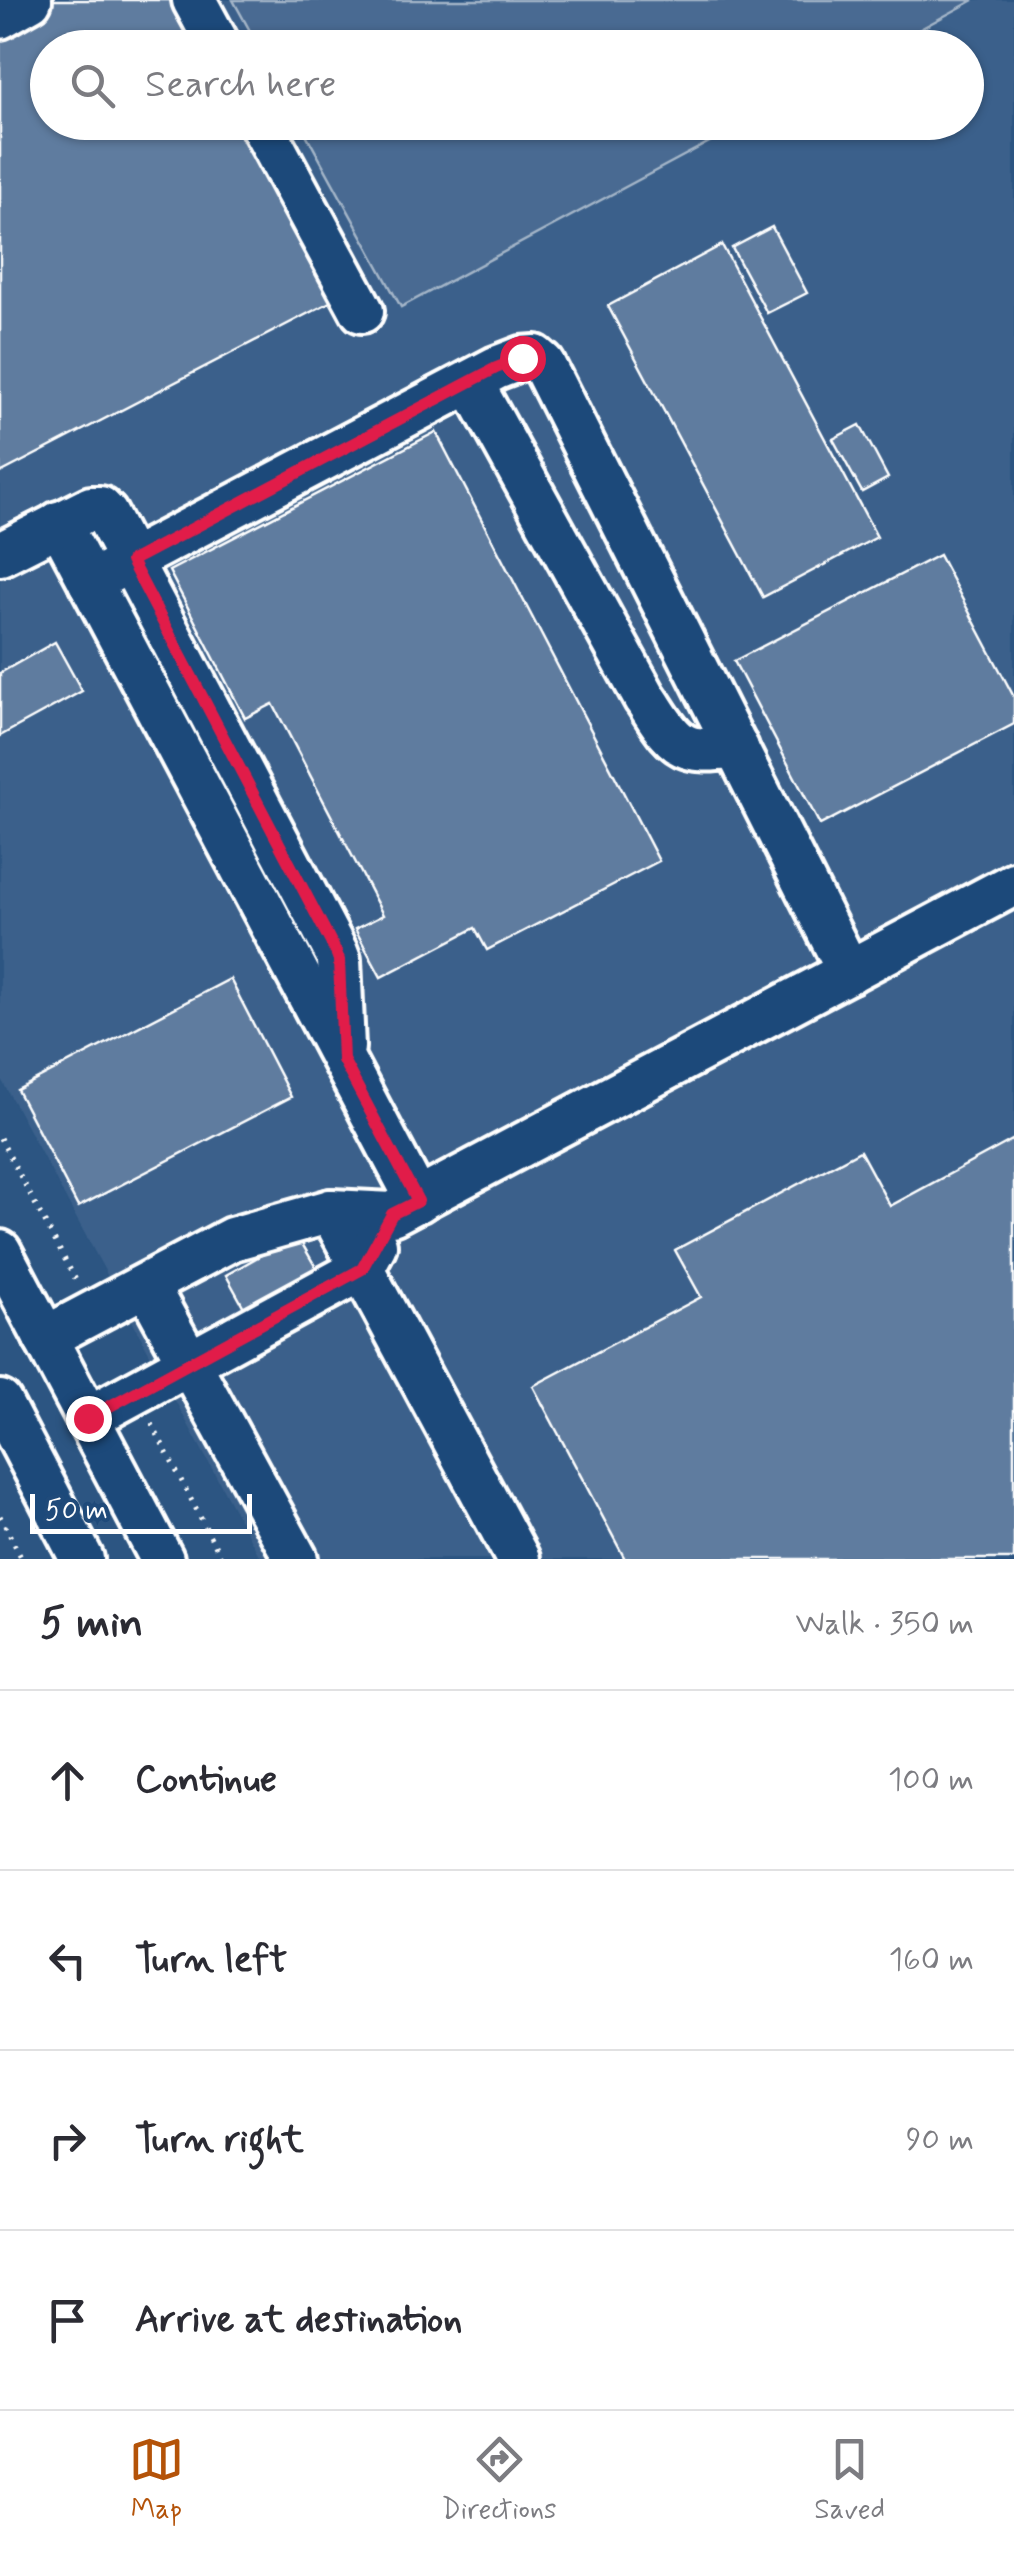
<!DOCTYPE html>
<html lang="en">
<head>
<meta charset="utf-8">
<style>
	body { margin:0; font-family:Mynerve,sans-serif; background:#f2f2f3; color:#2b2b33 }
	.scale { position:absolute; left:30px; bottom:25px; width:222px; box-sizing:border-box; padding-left:10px; border:5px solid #fff; border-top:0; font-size:28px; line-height:35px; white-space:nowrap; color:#fff; -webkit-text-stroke:8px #1f4a7a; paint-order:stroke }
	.stop { position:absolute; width:30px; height:30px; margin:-22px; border:8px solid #e11d48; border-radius:50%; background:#fff }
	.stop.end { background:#e11d48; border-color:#fff; box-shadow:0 2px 10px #0008 }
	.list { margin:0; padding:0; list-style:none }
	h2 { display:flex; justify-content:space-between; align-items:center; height:130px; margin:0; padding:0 40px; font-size:42px }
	h2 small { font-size:32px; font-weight:400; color:#7c7c81 }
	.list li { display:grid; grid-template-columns:65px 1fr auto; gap:30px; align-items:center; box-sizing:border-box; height:180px; padding:0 40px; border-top:2px solid #e1e1e2 }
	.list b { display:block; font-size:38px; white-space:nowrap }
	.list em { font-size:32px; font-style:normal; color:#7c7c81 }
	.icon { flex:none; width:55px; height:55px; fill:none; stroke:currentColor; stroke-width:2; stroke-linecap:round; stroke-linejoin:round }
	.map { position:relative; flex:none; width:1014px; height:1559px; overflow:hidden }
	.search { position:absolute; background:#fff; box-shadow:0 2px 8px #0004; left:30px; right:30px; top:30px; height:110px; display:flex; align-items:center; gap:25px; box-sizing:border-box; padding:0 35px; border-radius:55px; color:#7c7c81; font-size:38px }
	.sheet { height:850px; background:#fff }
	nav { display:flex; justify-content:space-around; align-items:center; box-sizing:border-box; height:140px; border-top:2px solid #e1e1e2; background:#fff; font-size:28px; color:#7c7c81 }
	nav a { display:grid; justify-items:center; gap:5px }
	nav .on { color:#b45309 }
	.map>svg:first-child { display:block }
</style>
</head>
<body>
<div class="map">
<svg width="1014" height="1559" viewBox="0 0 1014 1559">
	<rect width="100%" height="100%" fill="#2c5582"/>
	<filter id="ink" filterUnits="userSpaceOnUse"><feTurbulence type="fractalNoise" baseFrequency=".01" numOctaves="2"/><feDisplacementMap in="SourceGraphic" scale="20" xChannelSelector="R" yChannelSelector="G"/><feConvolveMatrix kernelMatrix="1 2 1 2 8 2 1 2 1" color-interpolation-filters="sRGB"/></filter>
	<g filter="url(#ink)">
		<polygon fill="#3b618b" points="0,0 233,0 259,47 48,48 48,122 300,123 401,306 745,123 966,122 966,48 885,47 974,0 1014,0 1014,1559 261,1559 0,1077"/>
		<g fill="#486b92" stroke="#a4b5c8" stroke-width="2.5">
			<polygon points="233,0 974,0 885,48 259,47"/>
			<polygon points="300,123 745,123 401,307"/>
		</g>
		<g fill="#5e7c9f" stroke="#fff" stroke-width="2.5">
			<polygon points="44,0 174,0 199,48 48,48 48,122 238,122 332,301 0,473 0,23"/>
			<polygon points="772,227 807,293 767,313 732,248"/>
			<polygon points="722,245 877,537 763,597 608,306"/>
			<polygon points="860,425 888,478 862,492 833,439"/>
			<polygon points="436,432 659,861 487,950 475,928 381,977 355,929 383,915 273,704 245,718 169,571"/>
			<polygon points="939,555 1014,697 1014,724 820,825 734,661"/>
			<polygon points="55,642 82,691 0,736 0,673"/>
			<polygon points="230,979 291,1097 78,1207 17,1090"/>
			<polygon points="1014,1139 1014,1559 625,1559 533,1386 701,1297 675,1250 860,1151 890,1206"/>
			<polygon points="297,1235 318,1271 246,1311 226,1275"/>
		</g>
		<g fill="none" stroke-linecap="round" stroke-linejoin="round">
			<g stroke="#fff" stroke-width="50">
				<g id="minor">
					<polyline points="194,0 220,48"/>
					<polyline points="0,17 30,0"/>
					<polyline points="260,122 362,311"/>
					<path d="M471 382 645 698C656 713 669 741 688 747 701 752 722 748 737 748"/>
					<polyline points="59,523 418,1201"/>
					<polyline points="0,554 91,508 100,508 106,514 336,952 339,960 343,1047"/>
					<polyline points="90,582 496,368 522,358 535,357 543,364 849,972"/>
					<polyline points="331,1211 518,1559"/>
					<polyline points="0,1252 162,1559"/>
					<polyline points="147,1286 296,1559"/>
					<polyline points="45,1338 232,1239 331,1211 392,1214 1014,884"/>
					<polyline points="0,1402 82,1559"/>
					<polyline points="88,1418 362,1269 375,1245"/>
				</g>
			</g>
			<g stroke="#fff" stroke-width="5" stroke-dasharray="2.5 8" stroke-linecap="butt">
				<polyline points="0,1138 77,1282"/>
				<polyline points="152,1424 222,1559"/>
				<polyline points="0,1516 22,1559"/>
			</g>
			<use href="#minor" stroke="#1f4a7a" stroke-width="42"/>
		</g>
	</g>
	<g fill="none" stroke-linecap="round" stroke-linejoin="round" filter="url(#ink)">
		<polyline stroke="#e11d48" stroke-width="12" points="88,1418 362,1269 392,1214 418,1201 343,1060 339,960 336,952 131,561 496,368 522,358"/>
	</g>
</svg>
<div class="scale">50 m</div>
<div class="stop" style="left:522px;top:358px"></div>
<div class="stop end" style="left:88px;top:1418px"></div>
<div class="search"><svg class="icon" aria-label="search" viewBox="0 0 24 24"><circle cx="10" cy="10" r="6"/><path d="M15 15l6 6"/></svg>Search here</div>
</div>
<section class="sheet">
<h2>5 min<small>Walk · 350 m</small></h2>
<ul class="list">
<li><svg class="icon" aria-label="ahead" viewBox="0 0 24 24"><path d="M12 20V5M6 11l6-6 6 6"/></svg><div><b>Continue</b></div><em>100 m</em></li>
<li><svg class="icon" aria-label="left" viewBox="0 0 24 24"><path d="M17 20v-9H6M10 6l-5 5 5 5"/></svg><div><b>Turn left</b></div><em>160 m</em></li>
<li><svg class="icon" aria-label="right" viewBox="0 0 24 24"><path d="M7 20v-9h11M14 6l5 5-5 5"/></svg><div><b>Turn right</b></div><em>90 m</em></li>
<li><svg class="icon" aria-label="arrive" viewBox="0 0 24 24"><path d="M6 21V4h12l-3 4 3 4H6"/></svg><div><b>Arrive at destination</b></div></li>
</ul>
</section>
<nav>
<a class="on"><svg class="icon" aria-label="map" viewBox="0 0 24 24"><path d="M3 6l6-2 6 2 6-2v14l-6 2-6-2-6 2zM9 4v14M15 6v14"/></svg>Map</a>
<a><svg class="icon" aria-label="directions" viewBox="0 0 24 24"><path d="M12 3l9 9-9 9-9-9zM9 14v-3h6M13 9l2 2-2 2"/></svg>Directions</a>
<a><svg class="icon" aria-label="saved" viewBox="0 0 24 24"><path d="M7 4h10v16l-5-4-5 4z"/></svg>Saved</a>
</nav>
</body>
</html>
